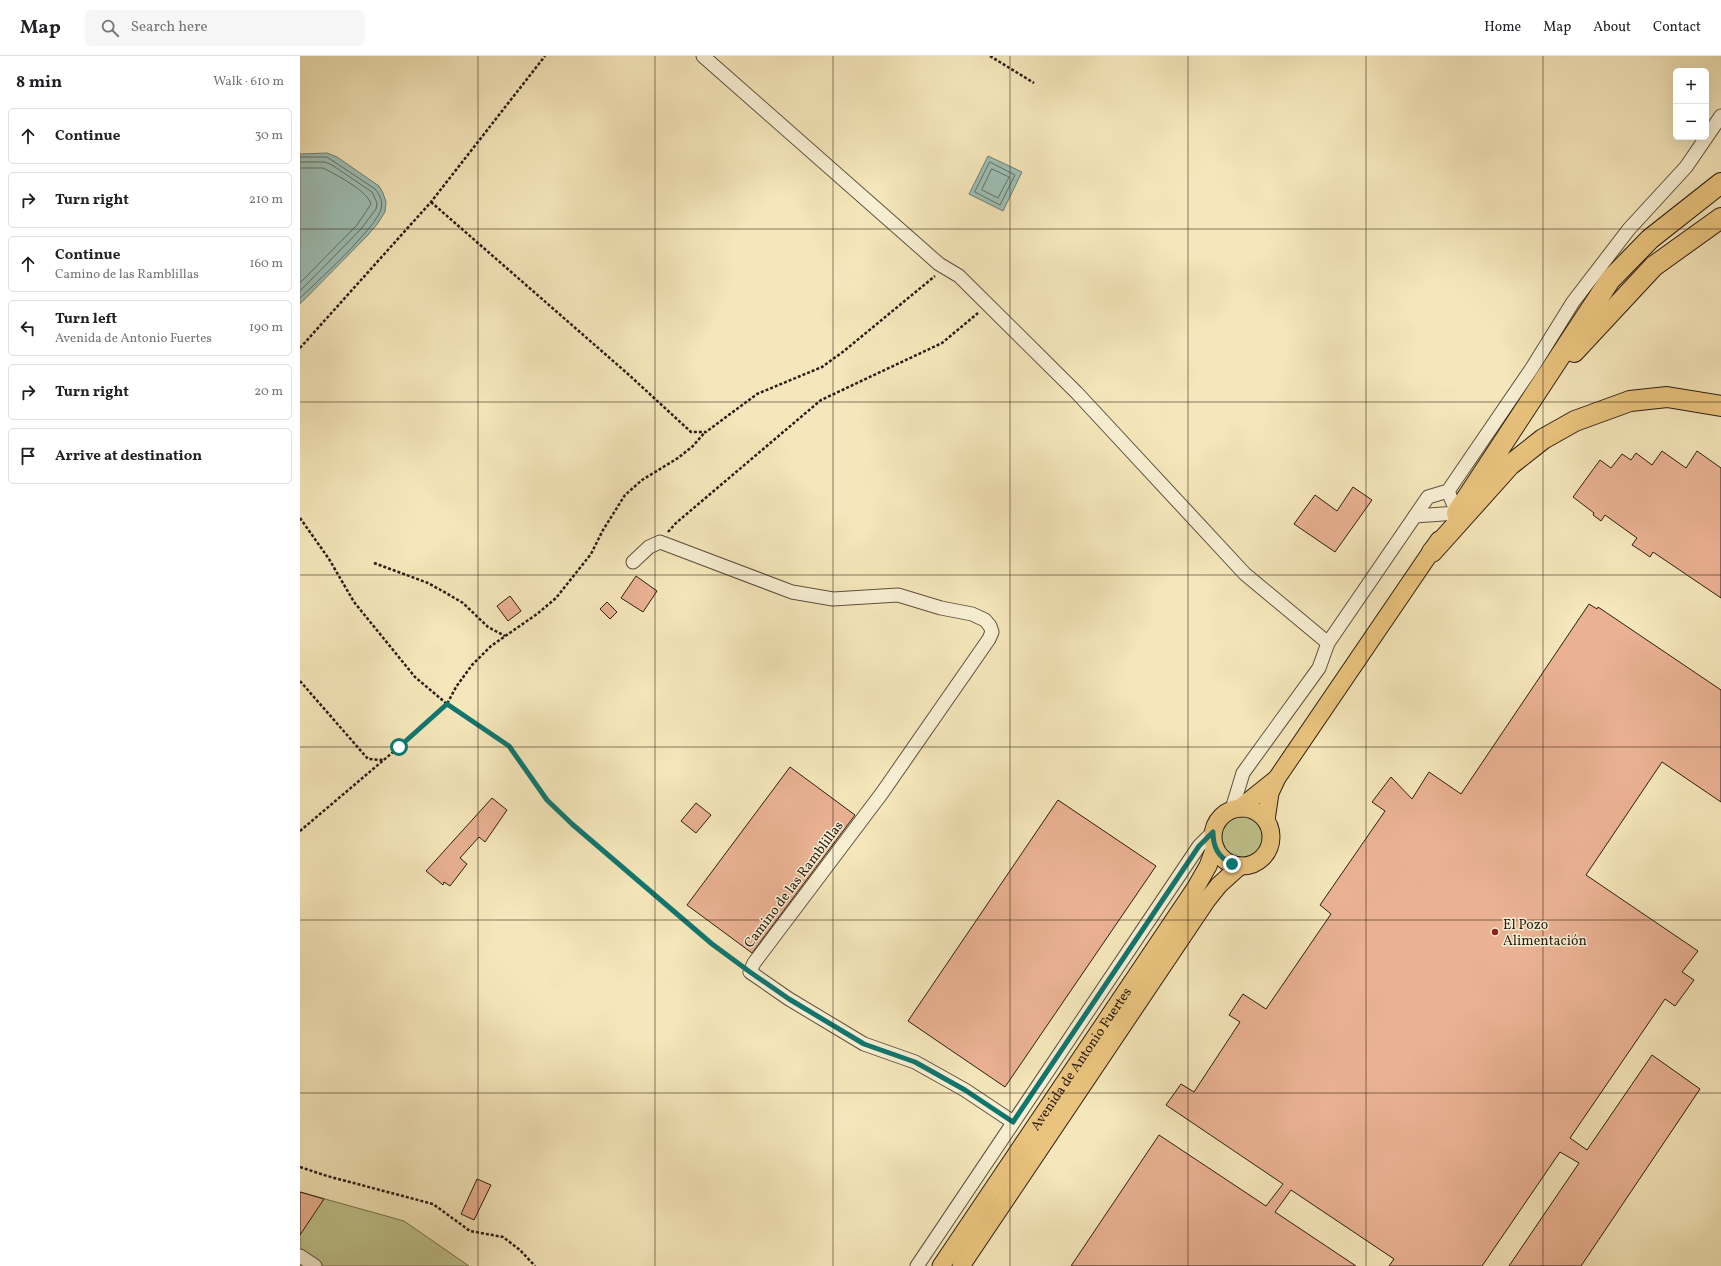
<!DOCTYPE html>
<html lang="en">
<head>
<meta charset="utf-8">
<style>
	body { margin:0; font-family:Vollkorn,serif; background:#f6f6f6; color:#202124 }
	.controls { position:absolute; right:12px; top:12px; display:grid; overflow:hidden; border-radius:6px; box-shadow:0 4px 16px #0002 }
	.controls button { width:36px; height:36px; display:grid; place-items:center; padding:0; border:0; border-bottom:1px solid #e0e0e0; background:#fff; color:#202124; font:20px sans-serif }
	.stop { position:absolute; width:12px; height:12px; margin:-9px; border:3px solid #0f766e; border-radius:50%; background:#fff }
	.stop.end { background:#0f766e; border-color:#fff; box-shadow:0 1px 4px #0008 }
	.list { margin:0; padding:0; list-style:none }
	h2 { display:flex; justify-content:space-between; align-items:center; height:52px; margin:0; padding:0 16px; font-size:17px }
	h2 small { font-size:13px; font-weight:400; color:#757577 }
	.list li { display:grid; grid-template-columns:26px 1fr auto; gap:12px; align-items:center; box-sizing:border-box; height:56px; margin:0 8px 8px; padding:0 8px; border:1px solid #e0e0e0; border-radius:6px }
	.list b { display:block; font-size:15px; white-space:nowrap }
	.list p { margin:0; font-size:13px; white-space:nowrap; color:#757577 }
	.list em { font-size:13px; font-style:normal; color:#757577 }
	.icon { flex:none; width:22px; height:22px; fill:none; stroke:currentColor; stroke-width:2; stroke-linecap:round; stroke-linejoin:round }
	.map { position:relative; flex:none; width:1421px; height:1210px; overflow:hidden }
	header { display:flex; align-items:center; gap:24px; box-sizing:border-box; height:56px; padding:0 20px; background:#fff; border-bottom:1px solid #e0e0e0 }
	header strong { font-size:19px }
	nav { display:flex; gap:22px; margin-inline-start:auto; font-size:14px }
	.search { width:280px; height:36px; background:#f6f6f6; display:flex; align-items:center; gap:10px; box-sizing:border-box; padding:0 14px; border-radius:6px; color:#757577; font-size:15px }
	main { display:flex }
	aside { flex:1; background:#fff }
	.map>svg:first-child { display:block }
</style>
</head>
<body>
<header>
<strong>Map</strong>
<div class="search"><svg class="icon" aria-label="search" viewBox="0 0 24 24"><circle cx="10" cy="10" r="6"/><path d="M15 15l6 6"/></svg>Search here</div>
<nav><a>Home</a><a>Map</a><a>About</a><a>Contact</a></nav>
</header>
<main>
<aside>
<h2>8 min<small>Walk · 610 m</small></h2>
<ul class="list">
<li><svg class="icon" aria-label="ahead" viewBox="0 0 24 24"><path d="M12 20V5M6 11l6-6 6 6"/></svg><div><b>Continue</b></div><em>30 m</em></li>
<li><svg class="icon" aria-label="right" viewBox="0 0 24 24"><path d="M7 20v-9h11M14 6l5 5-5 5"/></svg><div><b>Turn right</b></div><em>210 m</em></li>
<li><svg class="icon" aria-label="ahead" viewBox="0 0 24 24"><path d="M12 20V5M6 11l6-6 6 6"/></svg><div><b>Continue</b><p>Camino de las Ramblillas</p></div><em>160 m</em></li>
<li><svg class="icon" aria-label="left" viewBox="0 0 24 24"><path d="M17 20v-9H6M10 6l-5 5 5 5"/></svg><div><b>Turn left</b><p>Avenida de Antonio Fuertes</p></div><em>190 m</em></li>
<li><svg class="icon" aria-label="right" viewBox="0 0 24 24"><path d="M7 20v-9h11M14 6l5 5-5 5"/></svg><div><b>Turn right</b></div><em>20 m</em></li>
<li><svg class="icon" aria-label="arrive" viewBox="0 0 24 24"><path d="M6 21V4h12l-3 4 3 4H6"/></svg><div><b>Arrive at destination</b></div></li>
</ul>
</aside>
<div class="map">
<svg width="1421" height="1210" viewBox="0 0 1421 1210">
	<rect width="100%" height="100%" fill="#f5e7bb"/>
	<filter id="stains"><feTurbulence type="fractalNoise" baseFrequency=".005" numOctaves="4"/><feColorMatrix values="0 0 0 0 .2 0 0 0 0 .09 0 0 0 0 .02 0 0 0 .5 -.17"/></filter>
	<radialGradient id="worn" r=".72"><stop offset=".6" stop-color="#630" stop-opacity="0"/><stop offset="1" stop-color="#630" stop-opacity=".3"/></radialGradient>
	<g fill="#c0c48d" stroke="#767050">
		<circle cx="942" cy="781" r="26"/>
		<polygon points="0,1136 104,1165 169,1210 0,1210"/>
	</g>
	<g fill="#9dbfb5" stroke="#6f7e74">
		<polygon points="27,97 37,101 79,130 83,137 86,146 85,156 78,167 68,179 0,248 0,98"/>
		<polygon points="688,100 722,116 703,155 669,138"/>
	</g>
	<g fill="none" stroke-linecap="round" stroke-linejoin="round">
		<g stroke="#646e64" stroke-width="1">
			<path d="M0 101H27L75 133C80 139 83 145 81 153 77 171 16 227 0 242"/>
			<polyline points="0,106 25,106 32,109 72,136 77,147 76,153 61,173 0,235"/>
			<polygon points="690,106 715,119 700,149 675,136"/>
			<path d="M0 112H23L29 115C40 121 68 136 71 148L57 169 0 227"/>
			<polygon points="692,113 709,121 698,142 682,134"/>
		</g>
	</g>
	<g fill="#eab293" stroke="#2b1d13">
		<polygon points="1362,395 1386,412 1397,395 1421,412 1421,542 1353,496 1350,501 1340,494 1332,489 1337,482 1305,459 1301,465 1293,459 1294,457 1273,441 1300,404 1311,412 1322,398 1331,404 1336,397 1352,409"/>
		<polygon points="1053,431 1072,444 1035,496 994,468 1015,439 1037,455"/>
		<polygon points="336,520 357,535 343,556 321,542"/>
		<polygon points="210,540 221,555 208,565 197,550"/>
		<polygon points="307,546 317,556 310,563 300,553"/>
		<polygon points="1289,548 1297,553 1298,551 1421,634 1421,746 1362,706 1286,819 1398,895 1382,916 1394,924 1375,950 1365,943 1270,1082 1287,1094 1352,999 1400,1033 1281,1210 1209,1210 1279,1107 1260,1096 1182,1210 1089,1210 1094,1203 991,1134 975,1156 1056,1210 771,1210 859,1079 966,1150 983,1128 866,1049 881,1028 894,1036 940,966 929,959 943,938 966,953 1031,858 1020,849 1085,755 1072,746 1091,721 1112,743 1129,716 1161,738"/>
		<polygon points="490,711 555,759 452,897 387,849"/>
		<polygon points="192,742 207,754 185,786 179,781 160,802 167,808 150,830 144,826 143,829 126,815"/>
		<polygon points="758,744 856,810 705,1031 608,965"/>
		<polygon points="396,747 411,759 396,777 381,765"/>
		<polygon points="177,1123 191,1129 174,1164 161,1158"/>
		<polygon points="0,1136 24,1143 0,1179"/>
	</g>
	<g fill="none" stroke-linecap="round" stroke-linejoin="round">
		<g stroke="#5e503d" stroke-width="15">
			<g id="minor">
				<polyline points="403,0 639,208 659,220 777,337 945,518 1028,587"/>
				<polyline points="1115,460 1157,457 1148,435"/>
				<polyline points="333,506 349,491 360,486 492,536 533,543 598,539 641,552 672,558 685,564 690,570 692,576 689,583 582,737 454,907 450,916 489,943 564,988 615,1006 665,1034 713,1066"/>
				<polyline points="932,753 943,717 1019,612 1028,587 1128,441 1148,435 1232,312 1273,246 1329,173 1386,111 1421,60"/>
				<polyline points="0,1200 15,1210"/>
				<polyline points="617,1210 899,790 913,776"/>
			</g>
		</g>
		<g stroke="#2b1d13" stroke-width="19">
			<g id="major">
				<polyline points="940,752 975,724"/>
				<circle cx="942" cy="781" r="29"/>
				<polyline points="966,764 970,737 977,722 1139,484"/>
				<path id="s1" d="M641 1210 896 831 908 810 915 791"/>
				<polyline points="661,1210 907,844 919,829 940,810"/>
			</g>
		</g>
		<g stroke="#2b1d13" stroke-width="22">
			<g id="highway">
				<polyline points="1274,296 1354,210 1421,162"/>
				<polyline points="1157,457 1310,224 1350,183 1421,127"/>
				<polyline points="1132,496 1210,409 1243,383 1275,365 1330,345 1367,341 1421,350"/>
			</g>
		</g>
		<g stroke="#2b1d13" stroke-width="2.5" stroke-dasharray="3 2" stroke-linecap="butt">
			<polyline points="690,0 734,27"/>
			<polyline points="131,146 328,318 391,376 406,376 457,338 522,311 544,295 635,220"/>
			<polyline points="0,292 131,146 245,0"/>
			<polyline points="0,462 29,503 54,546 115,621 147,648 209,690 247,744 272,768 412,888 440,909"/>
			<polyline points="368,476 376,467 521,344 642,287 678,257"/>
			<polyline points="74,507 128,527 146,537 163,547 188,571 205,580"/>
			<polyline points="0,625 68,703 83,704"/>
			<polyline points="0,775 99,691 147,648 156,631 172,609 191,590 237,558 256,542 291,498 303,474 325,439 342,424 378,402 393,390 405,376"/>
			<polyline points="0,1111 27,1120 133,1148 170,1175 203,1181 220,1194 235,1210"/>
		</g>
		<use href="#minor" stroke="#f8efd3" stroke-width="13"/>
		<use href="#major" stroke="#eac47e" stroke-width="17"/>
		<use href="#highway" stroke="#eac47e" stroke-width="20"/>
	</g>
	<g fill="none" stroke-linecap="round" stroke-linejoin="round">
		<path stroke="#0f766e" stroke-width="5" d="M99 691 147 648 209 690 247 744 272 768 412 888 450 916 489 943 564 988 615 1006 665 1034 713 1066 899 790 913 776C913 791 918 801 932 808"/>
	</g>
	<path fill="none" stroke="#2b1d13" stroke-width="1" stroke-opacity="0.55" d="M178 0V1210M355 0V1210M533 0V1210M710 0V1210M888 0V1210M1066 0V1210M1243 0V1210M0 173H1421M0 346H1421M0 519H1421M0 691H1421M0 864H1421M0 1037H1421"/>
	<circle fill="#8f2418" stroke="#f8efd3" stroke-width="1.5" cx="1195" cy="876" r="4"/>
	<g text-anchor="middle" stroke-width="3" stroke-linejoin="round" paint-order="stroke">
		<g font-size="14" fill="#2b1d13" stroke="#f8efd3">
			<text transform="translate(493 828) rotate(-53)" y="5">Camino de las Ramblillas</text>
			<text dy="5" stroke="none"><textPath href="#s1" startOffset="250">Avenida de Antonio Fuertes</textPath></text>
		</g>
		<g font-size="14" fill="#2b1d13" stroke="#f8efd3" text-anchor="start">
			<text x="1203" y="873">El Pozo<tspan x="1203" dy="16">Alimentación</tspan></text>
		</g>
	</g>
	<rect width="100%" height="100%" filter="url(#stains)"/>
	<rect width="100%" height="100%" fill="url(#worn)"/>
</svg>
<div class="controls">
<button>+</button>
<button>−</button>
</div>
<div class="stop" style="left:99px;top:691px"></div>
<div class="stop end" style="left:932px;top:808px"></div>
</div>
</main>
</body>
</html>
